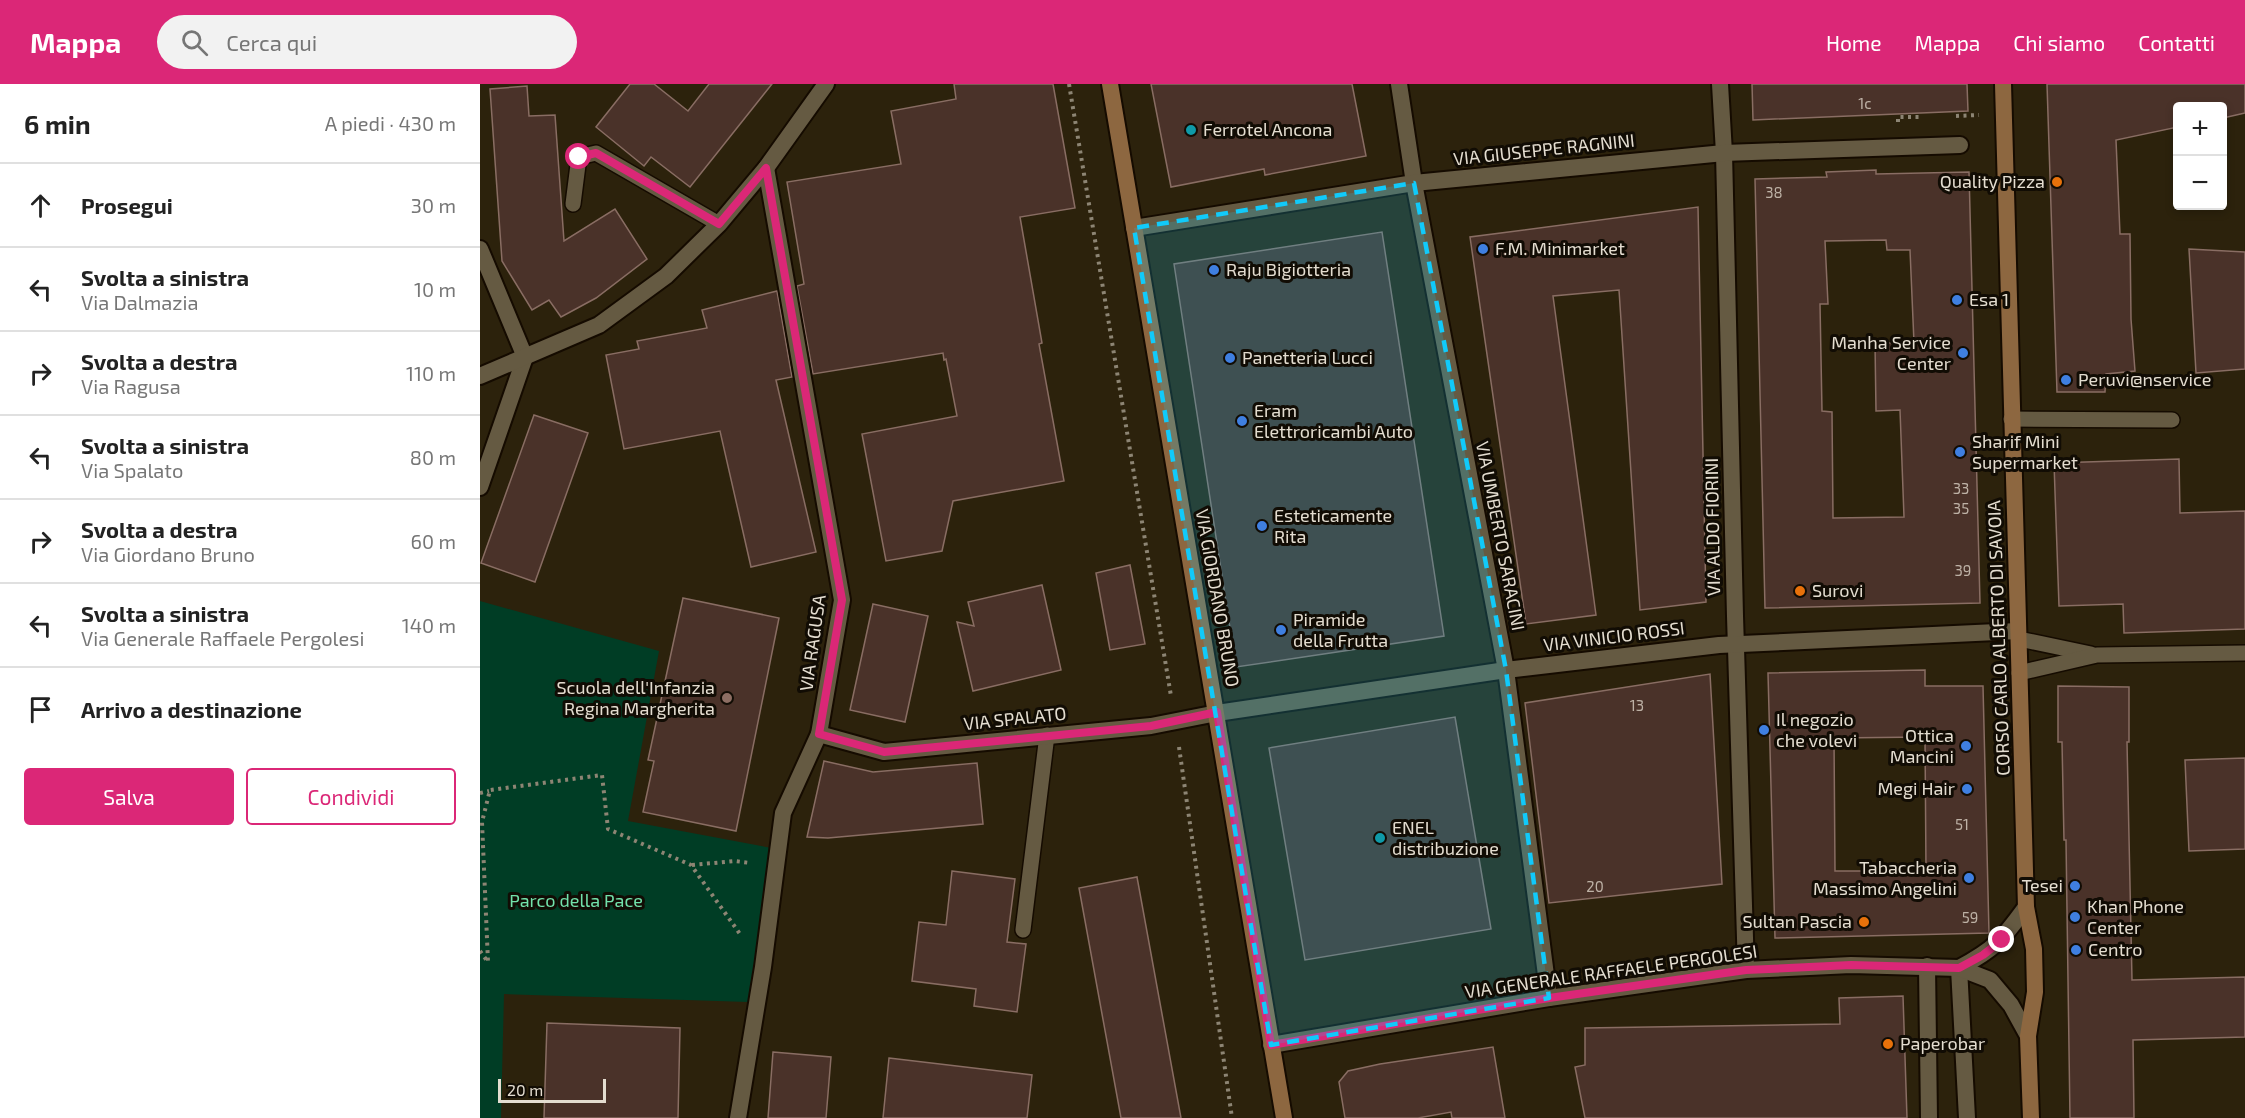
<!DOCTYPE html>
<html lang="it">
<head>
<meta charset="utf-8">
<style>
	body { margin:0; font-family:"Exo 2",sans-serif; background:#f2f2f2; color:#222 }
	.controls { position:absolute; right:18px; top:18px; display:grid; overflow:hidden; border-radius:6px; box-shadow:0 3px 9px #0003 }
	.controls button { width:54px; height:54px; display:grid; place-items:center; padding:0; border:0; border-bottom:2px solid #e0e0e0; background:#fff; color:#222; font:30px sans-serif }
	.scale { position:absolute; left:18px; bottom:15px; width:108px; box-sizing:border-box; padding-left:6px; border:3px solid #e4ddd0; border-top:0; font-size:16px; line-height:21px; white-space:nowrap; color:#e4ddd0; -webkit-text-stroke:4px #110c04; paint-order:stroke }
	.stop { position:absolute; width:18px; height:18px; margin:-14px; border:4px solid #db2777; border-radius:50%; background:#fff }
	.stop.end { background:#db2777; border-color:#fff; box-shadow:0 2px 6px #0008 }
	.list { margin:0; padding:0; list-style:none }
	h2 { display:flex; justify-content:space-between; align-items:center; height:78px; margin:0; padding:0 24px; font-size:26px }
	h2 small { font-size:20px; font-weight:400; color:#767676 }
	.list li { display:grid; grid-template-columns:39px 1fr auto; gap:18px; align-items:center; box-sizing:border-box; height:84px; padding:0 24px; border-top:2px solid #e0e0e0 }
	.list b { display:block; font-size:22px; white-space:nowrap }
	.list p { margin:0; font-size:20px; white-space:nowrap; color:#767676 }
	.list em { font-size:20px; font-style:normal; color:#767676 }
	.actions { display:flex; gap:12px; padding:18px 24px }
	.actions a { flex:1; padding:14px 0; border:2px solid #db2777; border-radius:6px; text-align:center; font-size:21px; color:#db2777 }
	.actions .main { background:#db2777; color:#fff }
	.icon { flex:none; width:33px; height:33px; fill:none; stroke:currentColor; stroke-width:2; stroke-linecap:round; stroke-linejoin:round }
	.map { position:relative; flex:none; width:1765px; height:1034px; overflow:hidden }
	header { display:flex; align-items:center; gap:36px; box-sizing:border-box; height:84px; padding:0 30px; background:#db2777; color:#fff }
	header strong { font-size:28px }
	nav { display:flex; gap:33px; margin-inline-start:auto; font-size:21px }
	.search { width:420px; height:54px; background:#f2f2f2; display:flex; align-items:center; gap:15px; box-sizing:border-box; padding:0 21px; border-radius:33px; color:#767676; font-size:22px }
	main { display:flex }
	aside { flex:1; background:#fff }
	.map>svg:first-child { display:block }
</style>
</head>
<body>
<header>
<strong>Mappa</strong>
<div class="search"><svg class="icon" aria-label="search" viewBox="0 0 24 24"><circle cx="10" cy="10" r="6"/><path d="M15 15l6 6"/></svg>Cerca qui</div>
<nav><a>Home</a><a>Mappa</a><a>Chi siamo</a><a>Contatti</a></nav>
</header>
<main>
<aside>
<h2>6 min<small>A piedi · 430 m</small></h2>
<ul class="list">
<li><svg class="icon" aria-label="ahead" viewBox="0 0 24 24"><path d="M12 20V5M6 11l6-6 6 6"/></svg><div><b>Prosegui</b></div><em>30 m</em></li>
<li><svg class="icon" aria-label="left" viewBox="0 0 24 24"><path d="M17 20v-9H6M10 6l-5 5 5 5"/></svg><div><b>Svolta a sinistra</b><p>Via Dalmazia</p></div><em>10 m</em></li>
<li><svg class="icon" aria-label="right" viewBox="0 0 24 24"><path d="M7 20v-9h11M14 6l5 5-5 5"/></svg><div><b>Svolta a destra</b><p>Via Ragusa</p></div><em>110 m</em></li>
<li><svg class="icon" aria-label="left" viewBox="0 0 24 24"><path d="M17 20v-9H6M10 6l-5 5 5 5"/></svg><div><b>Svolta a sinistra</b><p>Via Spalato</p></div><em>80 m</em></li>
<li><svg class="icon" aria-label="right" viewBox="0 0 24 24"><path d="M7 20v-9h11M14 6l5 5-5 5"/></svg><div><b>Svolta a destra</b><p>Via Giordano Bruno</p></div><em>60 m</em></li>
<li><svg class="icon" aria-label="left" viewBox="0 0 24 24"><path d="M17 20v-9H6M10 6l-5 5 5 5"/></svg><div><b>Svolta a sinistra</b><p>Via Generale Raffaele Pergolesi</p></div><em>140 m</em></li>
<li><svg class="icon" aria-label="arrive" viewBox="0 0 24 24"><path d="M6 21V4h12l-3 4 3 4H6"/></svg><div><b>Arrivo a destinazione</b></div></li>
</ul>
<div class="actions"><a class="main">Salva</a><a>Condividi</a></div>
</aside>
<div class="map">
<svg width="1765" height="1034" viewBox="0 0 1765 1034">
	<rect width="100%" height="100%" fill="#2c220c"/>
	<polygon fill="#003d25" points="0,517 179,567 148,737 297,765 268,918 24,910 21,1034 0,1034"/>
	<g fill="#4a3229" stroke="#896d63" stroke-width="1.5" fill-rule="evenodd">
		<polygon points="150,0 174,0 208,27 229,0 292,0 210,103 171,73 164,82 116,43"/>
		<polygon points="474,0 573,0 595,124 540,133 562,259 559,260 584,397 473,417 462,467 406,477 382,350 477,332 466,275 464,276 463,269 333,290 317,202 324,200 307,98 421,80 411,27 476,15"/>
		<polygon points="671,0 872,0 886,72 785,91 784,85 691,103"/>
		<polygon points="1272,0 1487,0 1488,27 1273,36"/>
		<polygon points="1567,0 1765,0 1765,29 1743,34 1743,22 1698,22 1698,43 1636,56 1640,150 1650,150 1651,235 1655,287 1626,290 1625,308 1577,308"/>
		<polygon points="47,2 49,32 75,31 84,157 135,125 167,175 116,214 81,233 69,216 52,226 22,177 10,5"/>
		<path d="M1396 86V90L1489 88 1500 519 1285 524 1275 95 1347 93 1346 88ZM1406 156 1407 166H1430L1434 259H1395L1396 327 1420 326 1424 433 1353 434 1352 328 1342 327 1340 220H1348L1345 157Z"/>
		<polygon points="1218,123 1226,518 1160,526 1139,206 1073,212 1116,531 1046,540 990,153"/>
		<polygon points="902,148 964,552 756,583 694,180"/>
		<polygon points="1709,165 1765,168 1765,285 1716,289"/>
		<polygon points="297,207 312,293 296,296 336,468 271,483 240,347 144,365 126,271 159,265 157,257 227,244 222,226"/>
		<polygon points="54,331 108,349 55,498 1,479"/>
		<polygon points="1699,375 1700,429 1765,427 1765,545 1644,549 1643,520 1579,522 1574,379"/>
		<polygon points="650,481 665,560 630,566 616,489"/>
		<polygon points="562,501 581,586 493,607 477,538 494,542 488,518"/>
		<polygon points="203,514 299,534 256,747 163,728 174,677 168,676"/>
		<polygon points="393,520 448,532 425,638 370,626"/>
		<path d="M1445 586V602H1503L1509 849 1295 854 1288 589ZM1445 653 1446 787H1355L1354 654Z"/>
		<polygon points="1230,590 1242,800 1069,819 1045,619"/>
		<polygon points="1578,602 1649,603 1649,658 1647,658 1652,896 1765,893 1765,953 1653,956 1654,1034 1590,1034 1586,756 1584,756 1582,658 1578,658"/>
		<polygon points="975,633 1011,845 825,876 789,664"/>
		<polygon points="1765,674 1765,765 1709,767 1705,676"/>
		<polygon points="344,677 393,688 497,679 503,740 348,754 327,753"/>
		<polygon points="472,787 535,795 527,858 546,860 537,928 494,922 496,905 432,897 439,838 466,841"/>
		<polygon points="657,793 701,1034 641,1034 599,804"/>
		<polygon points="1423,912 1427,1034 1105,1034 1095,983 1105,981 1105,944 1360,940 1359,914"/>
		<polygon points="67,939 200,944 198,1034 64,1034"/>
		<polygon points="1013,963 1025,1034 972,1034 971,1028 938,1034 865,1034 859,998 868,987 900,980"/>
		<polygon points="293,968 351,973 346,1034 288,1034"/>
		<polygon points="409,974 552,991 547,1034 403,1034"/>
	</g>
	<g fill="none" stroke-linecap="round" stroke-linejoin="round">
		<g stroke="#150b00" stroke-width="18">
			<g id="service">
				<polyline points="93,120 99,73 116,69 239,140"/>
				<polyline points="1531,335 1692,336"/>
				<polyline points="1539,555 1611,570"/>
				<polyline points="1539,589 1617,571 1765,569"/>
				<polyline points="543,846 567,651"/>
			</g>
		</g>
		<g stroke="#150b00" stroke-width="20">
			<polyline id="pedestrian" points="1479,884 1487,1034"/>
		</g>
		<g stroke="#150b00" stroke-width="20">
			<g id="minor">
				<polyline points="919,0 934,99 1026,586 1069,914"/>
				<polyline points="1240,0 1244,69 1255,532 1266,886"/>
				<polyline points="654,144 934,99 1244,69 1480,61"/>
				<polyline points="0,165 45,273 0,403"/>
				<polyline points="0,292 119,241 186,192 239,140 286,84 346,0"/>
				<polyline points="339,650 404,668 671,642 737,629 1026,586 1239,561 1538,547"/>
				<polyline points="1447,882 1449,1034"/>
				<polyline points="258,1034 283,883 303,729 339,650 362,516 286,84"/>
			</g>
		</g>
		<g stroke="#150b00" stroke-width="20">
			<g id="tertiary">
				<path d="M1479 884C1515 865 1522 856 1546 823"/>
				<polyline points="791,961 1069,914 1266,886 1371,881 1479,884 1510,896 1531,921 1548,952"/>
			</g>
		</g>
		<g stroke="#150b00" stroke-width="20">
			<g id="secondary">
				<polyline points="630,0 804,1034"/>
				<polyline points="1523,0 1546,823 1554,865 1555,908 1548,952 1551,1034"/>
			</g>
		</g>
		<g stroke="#8d8574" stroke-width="4" stroke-dasharray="3 4.5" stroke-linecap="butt">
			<polyline points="589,0 691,612"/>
			<polyline points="1476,32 1499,31"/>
			<polyline points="1418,38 1418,33 1439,33"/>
			<polyline points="699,663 752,1034"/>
			<polyline points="0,709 9,707"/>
			<polyline points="212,781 255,777 270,779"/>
			<polyline points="0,867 8,878 2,738 10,706 122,691 128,745 211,781 260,850"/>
		</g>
		<use href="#service" stroke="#655a42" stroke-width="15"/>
		<use href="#pedestrian" stroke="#655a42" stroke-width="16"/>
		<use href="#minor" stroke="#655a42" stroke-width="16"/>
		<use href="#tertiary" stroke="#655a42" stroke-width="16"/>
		<use href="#secondary" stroke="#8d6740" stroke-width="16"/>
	</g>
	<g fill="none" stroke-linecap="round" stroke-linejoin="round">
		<polyline stroke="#db2777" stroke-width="8" points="99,73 116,69 239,140 286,84 362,516 339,650 404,668 671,642 737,628 791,961 1069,914 1266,886 1371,881 1479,884 1503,871 1522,856"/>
	</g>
	<path fill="#11cafa" fill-opacity="0.2" stroke="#11cafa" stroke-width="4.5" stroke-dasharray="12 8" stroke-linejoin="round" d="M934 99 1026 586 1069 914 791 961 654 144Z"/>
	<g fill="#0f9aa8" stroke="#110c04" stroke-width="2">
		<circle cx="711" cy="46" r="6"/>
		<circle cx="900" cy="754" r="6"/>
	</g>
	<g fill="#e8710a" stroke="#110c04" stroke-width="2">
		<circle cx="1577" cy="98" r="6"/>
		<circle cx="1320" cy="507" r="6"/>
		<circle cx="1384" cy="838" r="6"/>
		<circle cx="1408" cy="960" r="6"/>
	</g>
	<g fill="#3f7fe0" stroke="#110c04" stroke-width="2">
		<circle cx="1003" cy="165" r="6"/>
		<circle cx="734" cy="186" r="6"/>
		<circle cx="1477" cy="216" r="6"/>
		<circle cx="1483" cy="269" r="6"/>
		<circle cx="750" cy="274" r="6"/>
		<circle cx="1586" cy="296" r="6"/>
		<circle cx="762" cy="337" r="6"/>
		<circle cx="1480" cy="368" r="6"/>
		<circle cx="782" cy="442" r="6"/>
		<circle cx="801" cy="546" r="6"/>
		<circle cx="1284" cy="646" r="6"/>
		<circle cx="1486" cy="662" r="6"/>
		<circle cx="1487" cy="705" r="6"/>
		<circle cx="1489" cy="794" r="6"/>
		<circle cx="1595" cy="802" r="6"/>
		<circle cx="1595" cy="833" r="6"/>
		<circle cx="1596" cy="866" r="6"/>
	</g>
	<circle fill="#8d6e63" stroke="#110c04" stroke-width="2" cx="247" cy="614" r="6"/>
	<g text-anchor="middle" stroke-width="6" stroke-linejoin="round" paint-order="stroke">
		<g font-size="15" fill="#beb2a6">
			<text x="1385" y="25">1c</text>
			<text x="1294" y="114">38</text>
			<text x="1481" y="410">33</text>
			<text x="1481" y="430">35</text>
			<text x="1483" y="492">39</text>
			<text x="1157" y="627">13</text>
			<text x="1482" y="746">51</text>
			<text x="1115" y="808">20</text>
			<text x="1490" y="839">59</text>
		</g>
		<g font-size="18" fill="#e4ddd0" stroke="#110c04" text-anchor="start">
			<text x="723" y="52">Ferrotel Ancona</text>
			<text x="1565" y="104" text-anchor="end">Quality Pizza</text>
			<text x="1015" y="171">F.M. Minimarket</text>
			<text x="746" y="192">Raju Bigiotteria</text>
			<text x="1489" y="222">Esa 1</text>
			<text x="1471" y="265" text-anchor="end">Manha Service<tspan x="1471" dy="21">Center</tspan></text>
			<text x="762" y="280">Panetteria Lucci</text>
			<text x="1598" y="302">Peruvi@nservice</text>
			<text x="774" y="333">Eram<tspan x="774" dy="21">Elettroricambi Auto</tspan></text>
			<text x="1492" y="364">Sharif Mini<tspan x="1492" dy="21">Supermarket</tspan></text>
			<text x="794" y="438">Esteticamente<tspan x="794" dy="21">Rita</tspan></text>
			<text x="1332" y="513">Surovi</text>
			<text x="813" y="542">Piramide<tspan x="813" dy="21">della Frutta</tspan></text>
			<text x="235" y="610" text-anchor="end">Scuola dell'Infanzia<tspan x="235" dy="21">Regina Margherita</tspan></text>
			<text x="1296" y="642">Il negozio<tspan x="1296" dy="21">che volevi</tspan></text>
			<text x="1474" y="658" text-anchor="end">Ottica<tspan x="1474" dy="21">Mancini</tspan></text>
			<text x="1475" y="711" text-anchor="end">Megi Hair</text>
			<text x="912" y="750">ENEL<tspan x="912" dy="21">distribuzione</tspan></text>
			<text x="1477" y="790" text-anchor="end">Tabaccheria<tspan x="1477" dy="21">Massimo Angelini</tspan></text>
			<text x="1583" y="808" text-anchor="end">Tesei</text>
			<text x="1607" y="829">Khan Phone<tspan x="1607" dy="21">Center</tspan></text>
			<text x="1372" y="844" text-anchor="end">Sultan Pascia</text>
			<text x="1608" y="872">Centro</text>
			<text x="1420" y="966">Paperobar</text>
		</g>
		<g font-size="18" fill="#e4ddd0" stroke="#110c04">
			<text transform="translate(1064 66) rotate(-6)" y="6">VIA GIUSEPPE RAGNINI</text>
			<text transform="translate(1233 443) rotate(-91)" y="6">VIA ALDO FIORINI</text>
			<text transform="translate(1020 452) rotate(79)" y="6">VIA UMBERTO SARACINI</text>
			<text transform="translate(737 514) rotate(80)" y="6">VIA GIORDANO BRUNO</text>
			<text transform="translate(1134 553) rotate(-7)" y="6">VIA VINICIO ROSSI</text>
			<text transform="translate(1519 554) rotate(-92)" y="6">CORSO CARLO ALBERTO DI SAVOIA</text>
			<text transform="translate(333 559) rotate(-82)" y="6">VIA RAGUSA</text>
			<text transform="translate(535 635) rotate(-6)" y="6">VIA SPALATO</text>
			<text transform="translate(1131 888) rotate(-8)" y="6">VIA GENERALE RAFFAELE PERGOLESI</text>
		</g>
		<g font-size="18" fill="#72e2ab" stroke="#110c04">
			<text x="96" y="823">Parco della Pace</text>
		</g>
	</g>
</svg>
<div class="controls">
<button>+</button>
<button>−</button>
</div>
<div class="scale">20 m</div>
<div class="stop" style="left:99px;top:73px"></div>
<div class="stop end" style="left:1522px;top:856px"></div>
</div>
</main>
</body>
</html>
